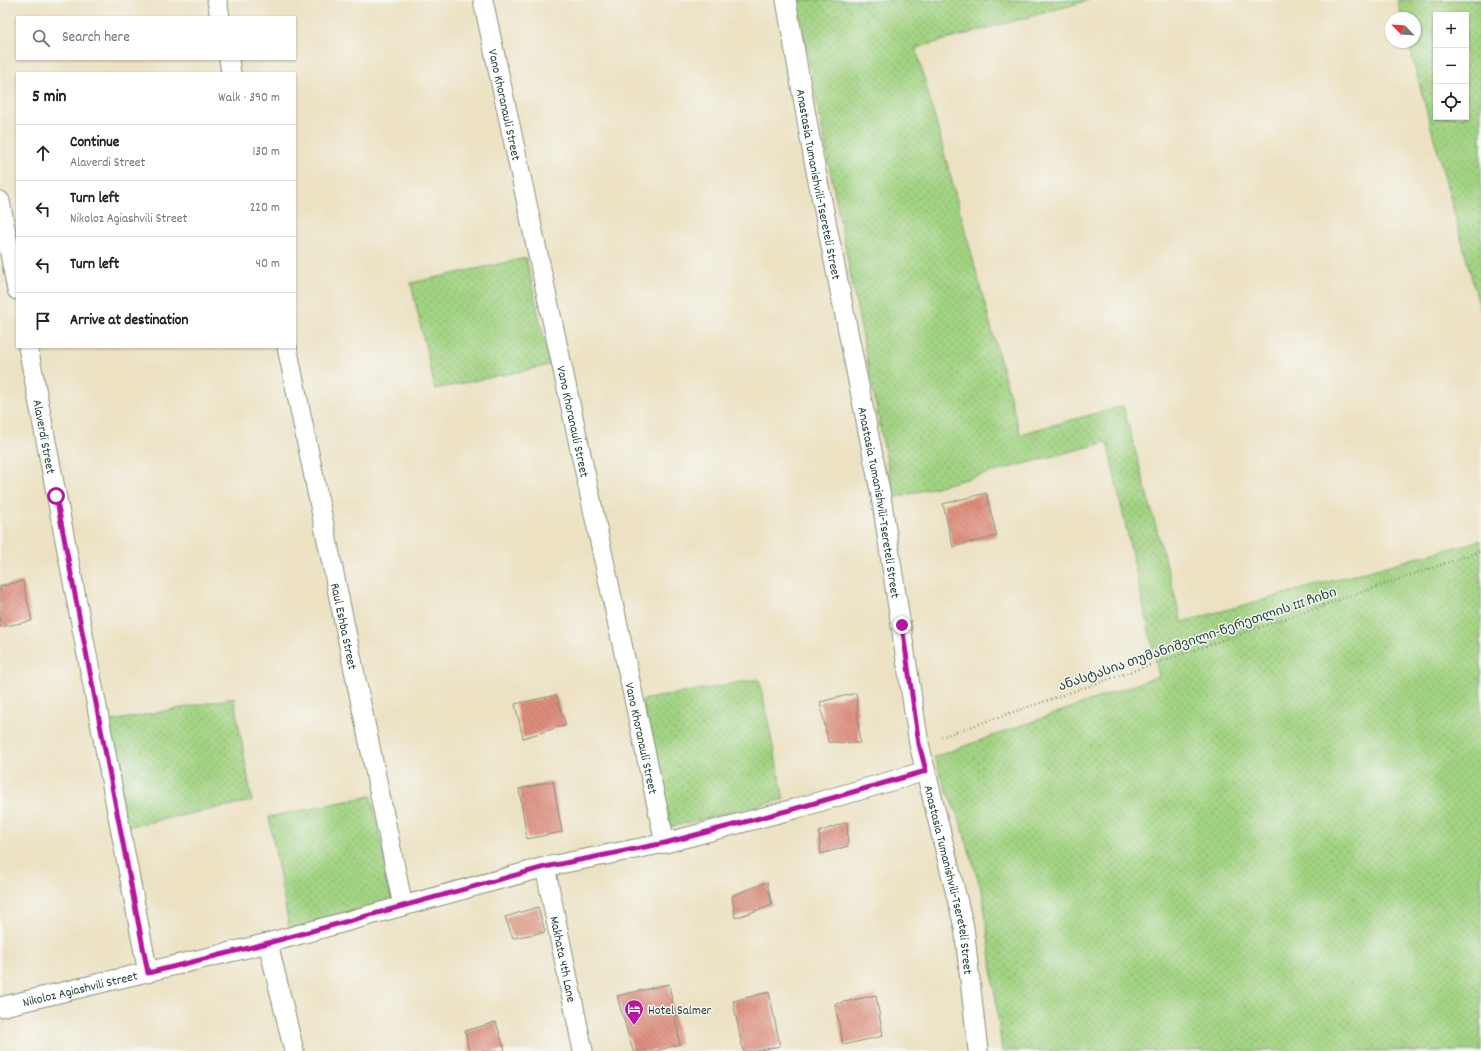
<!DOCTYPE html>
<html lang="en">
<head>
<meta charset="utf-8">
<style>
	body { margin:0; font-family:Dekko,"Noto Sans Georgian",sans-serif; background:#f2f2f2; color:#202124 }
	.controls { position:absolute; right:12px; top:12px; display:grid; overflow:hidden; border-radius:0px; box-shadow:0 1px 3px #0004 }
	.controls button { width:36px; height:36px; display:grid; place-items:center; padding:0; border:0; border-bottom:1px solid #e0e0e0; background:#fff; color:#202124; font:20px sans-serif }
	.compass { position:absolute; left:1385px; top:12px; width:36px; height:36px; border-radius:50%; background:#fff; box-shadow:0 1px 3px #0004; rotate:295deg }
	.stop { position:absolute; width:12px; height:12px; margin:-9px; border:3px solid #b5179e; border-radius:50%; background:#fff }
	.stop.end { background:#b5179e; border-color:#fff; box-shadow:0 1px 4px #0008 }
	.list { margin:0; padding:0; list-style:none }
	h2 { display:flex; justify-content:space-between; align-items:center; height:52px; margin:0; padding:0 16px; font-size:17px }
	h2 small { font-size:13px; font-weight:400; color:#757577 }
	.list li { display:grid; grid-template-columns:26px 1fr auto; gap:12px; align-items:center; box-sizing:border-box; height:56px; padding:0 16px; border-top:1px solid #e0e0e0 }
	.list b { display:block; font-size:15px; white-space:nowrap }
	.list p { margin:0; font-size:13px; white-space:nowrap; color:#757577 }
	.list em { font-size:13px; font-style:normal; color:#757577 }
	.icon { flex:none; width:22px; height:22px; fill:none; stroke:currentColor; stroke-width:2; stroke-linecap:round; stroke-linejoin:round }
	.map { position:relative; flex:none; width:1481px; height:1051px; overflow:hidden }
	.search { position:absolute; background:#fff; box-shadow:0 1px 3px #0004; left:16px; top:16px; width:280px; height:44px; display:flex; align-items:center; gap:10px; box-sizing:border-box; padding:0 14px; border-radius:0px; color:#757577; font-size:15px }
	.panel { position:absolute; background:#fff; box-shadow:0 1px 3px #0004; left:16px; top:72px; width:280px; height:276px; border-radius:0px }
	.map>svg:first-child { display:block }
</style>
</head>
<body>
<div class="map">
<svg width="1481" height="1051" viewBox="0 0 1481 1051">
	<defs>
		<pattern id="grass-dots" width="8" height="8" patternUnits="userSpaceOnUse"><rect width="8" height="8" fill="#a2d382"/><path d="M2 2h.1M6 6h.1" fill="none" stroke="#83ac6b" stroke-width="1.8" stroke-linecap="round"/></pattern>
		<pattern id="building-back-hatch" width="6" height="6" patternUnits="userSpaceOnUse"><rect width="6" height="6" fill="#de8d7b"/><path d="M-1 5l2 2M0 0l6 6M5-1l2 2" fill="none" stroke="#b37466"/></pattern>
	</defs>
	<rect width="100%" height="100%" fill="#f6f6f2"/>
	<filter id="ink" filterUnits="userSpaceOnUse"><feTurbulence type="fractalNoise" baseFrequency=".025" numOctaves="2"/><feDisplacementMap in="SourceGraphic" scale="8" xChannelSelector="R" yChannelSelector="G"/><feConvolveMatrix kernelMatrix="1 2 1 2 8 2 1 2 1" color-interpolation-filters="sRGB"/></filter>
	<filter id="wash" filterUnits="userSpaceOnUse"><feTurbulence type="fractalNoise" baseFrequency=".012" numOctaves="4" result="noise"/><feDisplacementMap in="SourceGraphic" scale="16" xChannelSelector="R" yChannelSelector="G"/><feGaussianBlur stdDeviation="0.9" result="paint"/><feColorMatrix in="noise" values="0 0 0 0 0 0 0 0 0 0 0 0 0 0 0 0 0 1.4 0 .05"/><feComposite in="paint" operator="in"/></filter>
	<g filter="url(#wash)">
		<rect width="100%" height="100%" fill="#ece2c3"/>
		<g fill="url(#grass-dots)" stroke="#60885b" fill-rule="evenodd">
			<polygon points="797,0 1090,0 916,48 1020,434 1123,406 1182,622 1481,540 1481,1051 1002,1051 983,896 960,821 943,782 934,757 1159,676 1107,442 894,498"/>
			<path d="M1397 0H1481V312L1408 42H1415V18H1402ZM1436 15H1466V117H1436Z"/>
			<polygon points="526,258 550,365 435,389 411,283"/>
			<polygon points="759,679 784,799 671,827 642,700"/>
			<polygon points="234,698 252,801 126,827 107,722"/>
			<polygon points="371,796 394,903 290,932 269,817"/>
		</g>
		<g id="blocks">
			<g fill="url(#building-back-hatch)">
				<polygon points="986,493 997,536 953,547 943,504"/>
				<polygon points="23,581 32,621 0,627 0,586"/>
				<polygon points="856,693 860,743 828,742 820,702"/>
				<polygon points="556,695 566,725 523,738 515,704"/>
				<polygon points="553,781 562,832 527,839 519,789"/>
				<polygon points="847,822 848,846 821,854 819,832"/>
				<polygon points="767,882 772,905 735,918 732,896"/>
				<polygon points="538,907 545,932 513,938 505,917"/>
				<polygon points="669,984 680,1044 656,1051 633,1051 617,996"/>
				<polygon points="769,992 780,1046 756,1051 743,1051 733,1001"/>
				<polygon points="876,995 883,1036 843,1045 835,1004"/>
				<polygon points="496,1022 505,1051 469,1051 465,1031"/>
			</g>
		</g>
	</g>
	<g filter="url(#ink)">
		<use href="#blocks" fill-opacity="0" stroke="#86907c" stroke-width="1"/>
		<g fill="none" stroke-linecap="round" stroke-linejoin="round">
			<g stroke="#86907c" stroke-width="21">
				<g id="street">
					<polyline points="217,0 220,17"/>
					<path id="s1" d="M483 0 665 843"/>
					<path id="s2" d="M786 0 814 161 881 496 919 744 964 927 978 1051"/>
					<polyline points="229,59 231,73"/>
					<polyline points="0,201 17,290"/>
					<path id="s3" d="M28 347 148 973"/>
					<path id="s4" d="M287 347 403 906"/>
					<path id="s5" d="M545 867 583 1051"/>
					<polyline points="268,943 294,1051"/>
					<path id="s6" d="M0 1007 268 943 545 867 665 843 794 809 926 771"/>
				</g>
			</g>
			<polyline stroke="#86907c" stroke-width="2.5" stroke-dasharray="1 3" stroke-linecap="butt" points="941,737 1481,551"/>
			<use href="#street" stroke="#fff" stroke-width="19"/>
		</g>
	</g>
	<g fill="none" stroke-linecap="round" stroke-linejoin="round" filter="url(#ink)">
		<polyline stroke="#b5179e" stroke-width="5" points="56,496 148,973 268,943 545,867 665,843 794,809 926,771 919,744 902,625"/>
	</g>
	<defs>
		<g id="hotel-pin" transform="scale(1)"><path d="M0 17L-7.5 6A9.5 9.5 0 1 1 7.5 6Z" fill="#b5179e" stroke="#f6f6f2"/><path d="M-6-4.5h1.5V1H6V5H4.5V3h-9V5H-6ZM-4 0a1.8 1.8 0 1 1 3.6 0ZM.5 0V-2.5h3Q6-2.5 6 0Z" fill="#fff"/></g>
	</defs>
	<g fill-rule="evenodd">
		<use href="#hotel-pin" x="634" y="1009"/>
	</g>
	<g text-anchor="middle" stroke-width="3" stroke-linejoin="round" paint-order="stroke">
		<g font-size="13" fill="#1f3d34" stroke="#f6f6f2">
			<text dy="5" stroke="none"><textPath href="#s1" startOffset="107">Vano Khoranauli Street</textPath></text>
			<text dy="5" stroke="none"><textPath href="#s2" startOffset="187">Anastasia Tumanishvili-Tsereteli Street</textPath></text>
			<text dy="5" stroke="none"><textPath href="#s1" startOffset="431">Vano Khoranauli Street</textPath></text>
			<text dy="5" stroke="none"><textPath href="#s3" startOffset="91">Alaverdi Street</textPath></text>
			<text dy="5" stroke="none"><textPath href="#s2" startOffset="511">Anastasia Tumanishvili-Tsereteli Street</textPath></text>
			<text dy="5" stroke="none"><textPath href="#s4" startOffset="285">Raul Eshba Street</textPath></text>
			<text transform="translate(1197 638) rotate(-19)" y="5">ანასტასია თუმანიშვილი-წერეთლის III ჩიხი</text>
			<text dy="5" stroke="none"><textPath href="#s1" startOffset="755">Vano Khoranauli Street</textPath></text>
			<text dy="5" stroke="none"><textPath href="#s2" startOffset="895">Anastasia Tumanishvili-Tsereteli Street</textPath></text>
			<text dy="5" stroke="none"><textPath href="#s5" startOffset="94">Makhata 4th Lane</textPath></text>
			<text dy="5" stroke="none"><textPath href="#s6" startOffset="82">Nikoloz Agiashvili Street</textPath></text>
		</g>
		<g font-size="13" fill="#1f3d34" stroke="#f6f6f2" text-anchor="start">
			<text x="648" y="1014">Hotel Salmer</text>
		</g>
	</g>
</svg>
<div class="controls">
<button>+</button>
<button>−</button>
<button><svg class="icon" aria-label="locate" viewBox="0 0 24 24"><circle cx="12" cy="12" r="6"/><path d="M12 2v4M12 18v4M2 12h4M18 12h4"/></svg></button>
</div>
<svg class="compass" viewBox="-18 -18 36 36"><path d="M0-13l5 13h-10z" fill="#e53935"/><path d="M0 13l5-13h-10z" fill="#757577"/></svg>
<div class="stop" style="left:56px;top:496px"></div>
<div class="stop end" style="left:902px;top:625px"></div>
<div class="search"><svg class="icon" aria-label="search" viewBox="0 0 24 24"><circle cx="10" cy="10" r="6"/><path d="M15 15l6 6"/></svg>Search here</div>
<section class="panel">
<h2>5 min<small>Walk · 390 m</small></h2>
<ul class="list">
<li><svg class="icon" aria-label="ahead" viewBox="0 0 24 24"><path d="M12 20V5M6 11l6-6 6 6"/></svg><div><b>Continue</b><p>Alaverdi Street</p></div><em>130 m</em></li>
<li><svg class="icon" aria-label="left" viewBox="0 0 24 24"><path d="M17 20v-9H6M10 6l-5 5 5 5"/></svg><div><b>Turn left</b><p>Nikoloz Agiashvili Street</p></div><em>220 m</em></li>
<li><svg class="icon" aria-label="left" viewBox="0 0 24 24"><path d="M17 20v-9H6M10 6l-5 5 5 5"/></svg><div><b>Turn left</b></div><em>40 m</em></li>
<li><svg class="icon" aria-label="arrive" viewBox="0 0 24 24"><path d="M6 21V4h12l-3 4 3 4H6"/></svg><div><b>Arrive at destination</b></div></li>
</ul>
</section>
</div>
</body>
</html>
